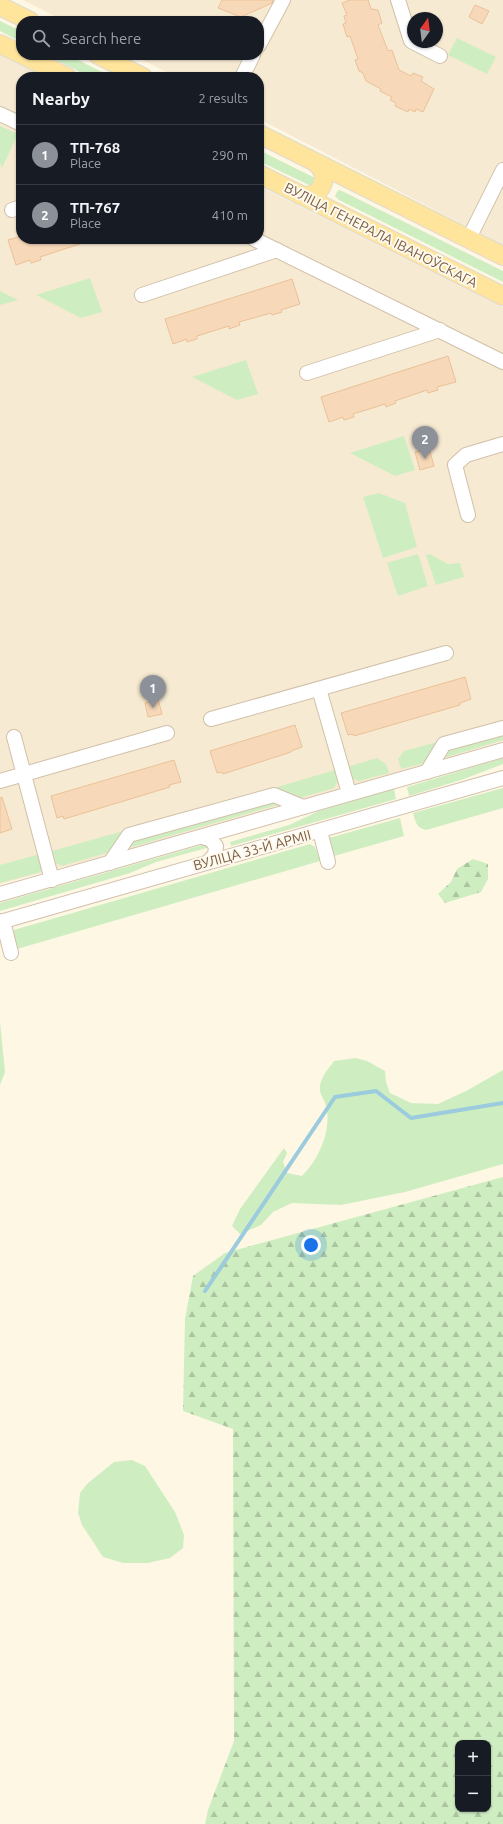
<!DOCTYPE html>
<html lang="en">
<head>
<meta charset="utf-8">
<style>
	body { margin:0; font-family:Ubuntu,sans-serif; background:#20242c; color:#f1f3f6 }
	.controls { position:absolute; right:12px; bottom:12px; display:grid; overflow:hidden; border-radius:8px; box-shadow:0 1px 3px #0004 }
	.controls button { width:36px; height:36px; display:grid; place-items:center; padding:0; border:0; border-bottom:1px solid #363941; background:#171b24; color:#f1f3f6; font:20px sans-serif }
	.compass { position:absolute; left:407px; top:12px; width:36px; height:36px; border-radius:50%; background:#171b24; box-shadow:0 1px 3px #0004; rotate:14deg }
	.you { position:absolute; left:311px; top:1245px; width:14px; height:14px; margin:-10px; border:3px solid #fff; border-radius:50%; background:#1a73e8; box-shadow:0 0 0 6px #1a73e833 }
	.badge { display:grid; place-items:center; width:26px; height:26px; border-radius:50%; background:#8c9099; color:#fff; font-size:13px; font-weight:700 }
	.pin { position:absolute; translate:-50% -33px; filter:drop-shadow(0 1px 2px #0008) }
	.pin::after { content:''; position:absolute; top:21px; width:14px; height:12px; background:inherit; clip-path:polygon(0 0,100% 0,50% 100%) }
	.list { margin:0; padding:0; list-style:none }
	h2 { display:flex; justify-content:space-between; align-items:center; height:52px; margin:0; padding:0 16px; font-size:17px }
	h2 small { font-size:13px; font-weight:400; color:#9ea1a6 }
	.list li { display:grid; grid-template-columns:26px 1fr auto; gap:12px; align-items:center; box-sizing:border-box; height:60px; padding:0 16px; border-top:1px solid #363941 }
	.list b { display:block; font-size:15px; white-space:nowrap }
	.list p { margin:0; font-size:13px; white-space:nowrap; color:#9ea1a6 }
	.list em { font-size:13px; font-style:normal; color:#9ea1a6 }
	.icon { flex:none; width:22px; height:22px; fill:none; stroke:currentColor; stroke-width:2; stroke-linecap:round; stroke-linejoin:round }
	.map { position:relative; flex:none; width:503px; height:1824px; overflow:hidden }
	.search { position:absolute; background:#171b24; box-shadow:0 1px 3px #0004; left:16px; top:16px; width:248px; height:44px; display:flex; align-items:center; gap:10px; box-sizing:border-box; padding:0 14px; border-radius:16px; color:#9ea1a6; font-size:15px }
	.panel { position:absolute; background:#171b24; box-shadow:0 1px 3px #0004; left:16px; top:72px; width:248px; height:172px; border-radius:16px }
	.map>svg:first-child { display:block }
</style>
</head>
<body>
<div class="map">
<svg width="503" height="1824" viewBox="0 0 503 1824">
	<defs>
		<pattern id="forest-firs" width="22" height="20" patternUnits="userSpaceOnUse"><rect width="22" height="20" fill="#ceeec1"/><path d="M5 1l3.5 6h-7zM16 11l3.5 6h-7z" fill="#acc49f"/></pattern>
	</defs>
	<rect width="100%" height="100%" fill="#fef7e4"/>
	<g fill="#f7ead2" fill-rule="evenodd">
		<path d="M23 0H503V245L259 119V77H176L133 55H259V21H65ZM413 18H437V42H413Z"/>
		<polygon points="0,54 44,77 21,77 21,239 259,239 259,186 503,307 503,741 177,837 0,884"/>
	</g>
	<g fill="#ceeec1">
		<polygon points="0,21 21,31 21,42 0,31"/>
		<polygon points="457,38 496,57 487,74 448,55"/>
		<polygon points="46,55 68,55 112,77 90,77"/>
		<polygon points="0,126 18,134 2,168 0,163"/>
		<polygon points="259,150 315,178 317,183 311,186 259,161"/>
		<polygon points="338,190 342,191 503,271 503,282 339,200 335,196"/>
		<polygon points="90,278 102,312 81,318 36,295"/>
		<polygon points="0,291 18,300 0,305"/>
		<polygon points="246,360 258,394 237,400 192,377"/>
		<polygon points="404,436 415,470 395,476 350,453"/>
		<polygon points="379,493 405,503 417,547 383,558 363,497"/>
		<polygon points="418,554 428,586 398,596 387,563"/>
		<polygon points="430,554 448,564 460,563 464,577 436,585 426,555"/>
		<polygon points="503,735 503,740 440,759 445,751"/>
		<polygon points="441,741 428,762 401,769 398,759 404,751"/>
		<polygon points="377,758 386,764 389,773 359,781 351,778 347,767"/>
		<polygon points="503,758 503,764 464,779 409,796 407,787"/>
		<polygon points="335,770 338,781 334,788 293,800 274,788"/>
		<path d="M503 788V808L426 830C416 828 416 822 413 813Z"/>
		<polygon points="394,789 396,799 231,846 230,842 289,825 319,811"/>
		<polygon points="276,800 284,803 125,849 130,841"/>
		<polygon points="400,818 404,836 334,856 329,838"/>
		<polygon points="127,830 113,851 62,866 56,863 52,851"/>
		<polygon points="209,843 210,847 156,862 130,873 0,911 0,903"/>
		<polygon points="310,844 315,847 320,861 17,949 12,937 14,930"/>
		<polygon points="40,854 43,863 41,872 0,883 0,865"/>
		<polygon points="0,1022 5,1072 0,1085"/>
		<path d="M356 1058 367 1061 385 1071 386 1082 390 1093 411 1103 438 1104 468 1090 503 1070V1164L405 1192 341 1205 292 1203 273 1212 261 1225 240 1234 232 1226 240 1209 284 1148 287 1153 283 1162 287 1173 302 1176C319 1159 332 1130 326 1106 325 1101 321 1096 320 1091 318 1081 328 1069 334 1061Z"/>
		<polygon points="132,1460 145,1466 175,1512 184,1535 183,1548 170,1558 148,1563 123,1563 103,1557 82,1525 78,1513 80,1493 87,1484 114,1462"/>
	</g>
	<g fill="url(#forest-firs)" fill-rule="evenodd">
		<polygon points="473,859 488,864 488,879 481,892 445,903 438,894 451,882 457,869"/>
		<path d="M503 1177V1824H205L208 1810 234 1741 233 1429 183 1411 185 1319 193 1276 225 1253ZM458 1743H488V1809H458Z"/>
	</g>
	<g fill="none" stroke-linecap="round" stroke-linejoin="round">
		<polyline stroke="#9bcbdd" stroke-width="4" points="205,1291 335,1097 376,1091 411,1118 503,1103"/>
	</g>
	<g fill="#f7d9b9" stroke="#ebc197">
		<polygon points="222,0 273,0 272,3 241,17 218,8"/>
		<polygon points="350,0 368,0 371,9 378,10 382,23 378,25 388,51 392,50 399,70 411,76 413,73 423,77 421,81 434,89 423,112 416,109 415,112 409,109 408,112 395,106 396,103 390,100 392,97 380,91 381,89 366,81 363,73 359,71 355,60 358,59 350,36 347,37 343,24 346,23 344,16 347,15 342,3"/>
		<polygon points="475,5 489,11 482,24 469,17"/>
		<polygon points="21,236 21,239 89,239 89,241 40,257 41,260 31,263 30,260 16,265 8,240"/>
		<polygon points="292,279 300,304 281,310 282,312 272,315 271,313 239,322 240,325 229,329 229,326 197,336 197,339 187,342 187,339 173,344 165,319"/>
		<polygon points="448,356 456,382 437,387 438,390 428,393 427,390 395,401 396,403 386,407 385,404 353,414 354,417 344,420 343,417 329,422 321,397"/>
		<polygon points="429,448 434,466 420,470 415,452"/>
		<polygon points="465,677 471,699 460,703 460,705 354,736 353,734 348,735 341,713"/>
		<polygon points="158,699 162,714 148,717 145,703"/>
		<polygon points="295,725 302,747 291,751 291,752 223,774 222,772 217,773 210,751"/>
		<polygon points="174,760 181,782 169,785 170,787 64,819 63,816 57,818 51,796"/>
		<polygon points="2,797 12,829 0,833 0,798"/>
	</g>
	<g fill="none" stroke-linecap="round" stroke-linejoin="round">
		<g stroke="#d1c0a9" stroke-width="16">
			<g id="minor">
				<polyline points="398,0 411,41 440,56"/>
				<polyline points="259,45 283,0"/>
				<polyline points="242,77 253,55"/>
				<polyline points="0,114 21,124"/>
				<polyline points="12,210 21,207"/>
				<polyline points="469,238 503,170"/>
				<polyline points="254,239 503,362"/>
				<polyline points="142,295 277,250"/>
				<polyline points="307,373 440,330"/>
				<polyline points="468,515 455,465 466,455 503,444"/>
				<polyline points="319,689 349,793"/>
				<polyline points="211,719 446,653"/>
				<polyline points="14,737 52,880"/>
				<polyline points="427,772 444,744 503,728"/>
				<polyline points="0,781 167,733"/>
				<polyline points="320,831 328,862"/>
				<polyline points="201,837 210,839 216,846 215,855 208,862"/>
				<polyline points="110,863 129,835 274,795 303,807"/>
				<polyline points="0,894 503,750"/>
				<polyline points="3,921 11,953"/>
				<polyline points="0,922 503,778"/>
			</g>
		</g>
		<g stroke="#dfd9d3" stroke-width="20">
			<g id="major">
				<polyline points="0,6 30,21"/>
				<polyline points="0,44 21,54"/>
				<polyline points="23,55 67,77"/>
				<polyline points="98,55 143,77"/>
				<polyline points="259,134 503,256"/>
				<polyline points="259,174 503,296"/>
				<path d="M300 195C321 200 332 176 316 163"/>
			</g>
		</g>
		<use href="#minor" stroke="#fff" stroke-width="14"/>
		<use href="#major" stroke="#ffe59b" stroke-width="18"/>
	</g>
	<g text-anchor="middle" stroke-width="4" stroke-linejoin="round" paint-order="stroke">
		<g font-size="14" fill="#7a5f47" stroke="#fffaed">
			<text transform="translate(381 235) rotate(27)" y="5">ВУЛІЦА ГЕНЕРАЛА ІВАНОЎСКАГА</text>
			<text transform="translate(252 850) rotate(-15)" y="5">ВУЛІЦА 33-Й АРМІІ</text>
		</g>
	</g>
</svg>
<div class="controls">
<button>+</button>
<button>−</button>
</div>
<svg class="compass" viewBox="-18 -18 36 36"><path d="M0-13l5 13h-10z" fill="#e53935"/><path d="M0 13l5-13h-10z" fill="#9ea1a6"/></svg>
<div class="you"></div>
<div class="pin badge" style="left:153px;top:708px">1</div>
<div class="pin badge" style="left:425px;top:459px">2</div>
<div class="search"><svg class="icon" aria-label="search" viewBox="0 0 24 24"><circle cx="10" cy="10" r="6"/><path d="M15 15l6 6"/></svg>Search here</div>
<section class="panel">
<h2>Nearby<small>2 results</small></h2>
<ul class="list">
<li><span class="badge">1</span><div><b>ТП-768</b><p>Place</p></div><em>290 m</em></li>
<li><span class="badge">2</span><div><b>ТП-767</b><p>Place</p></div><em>410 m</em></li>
</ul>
</section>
</div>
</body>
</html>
